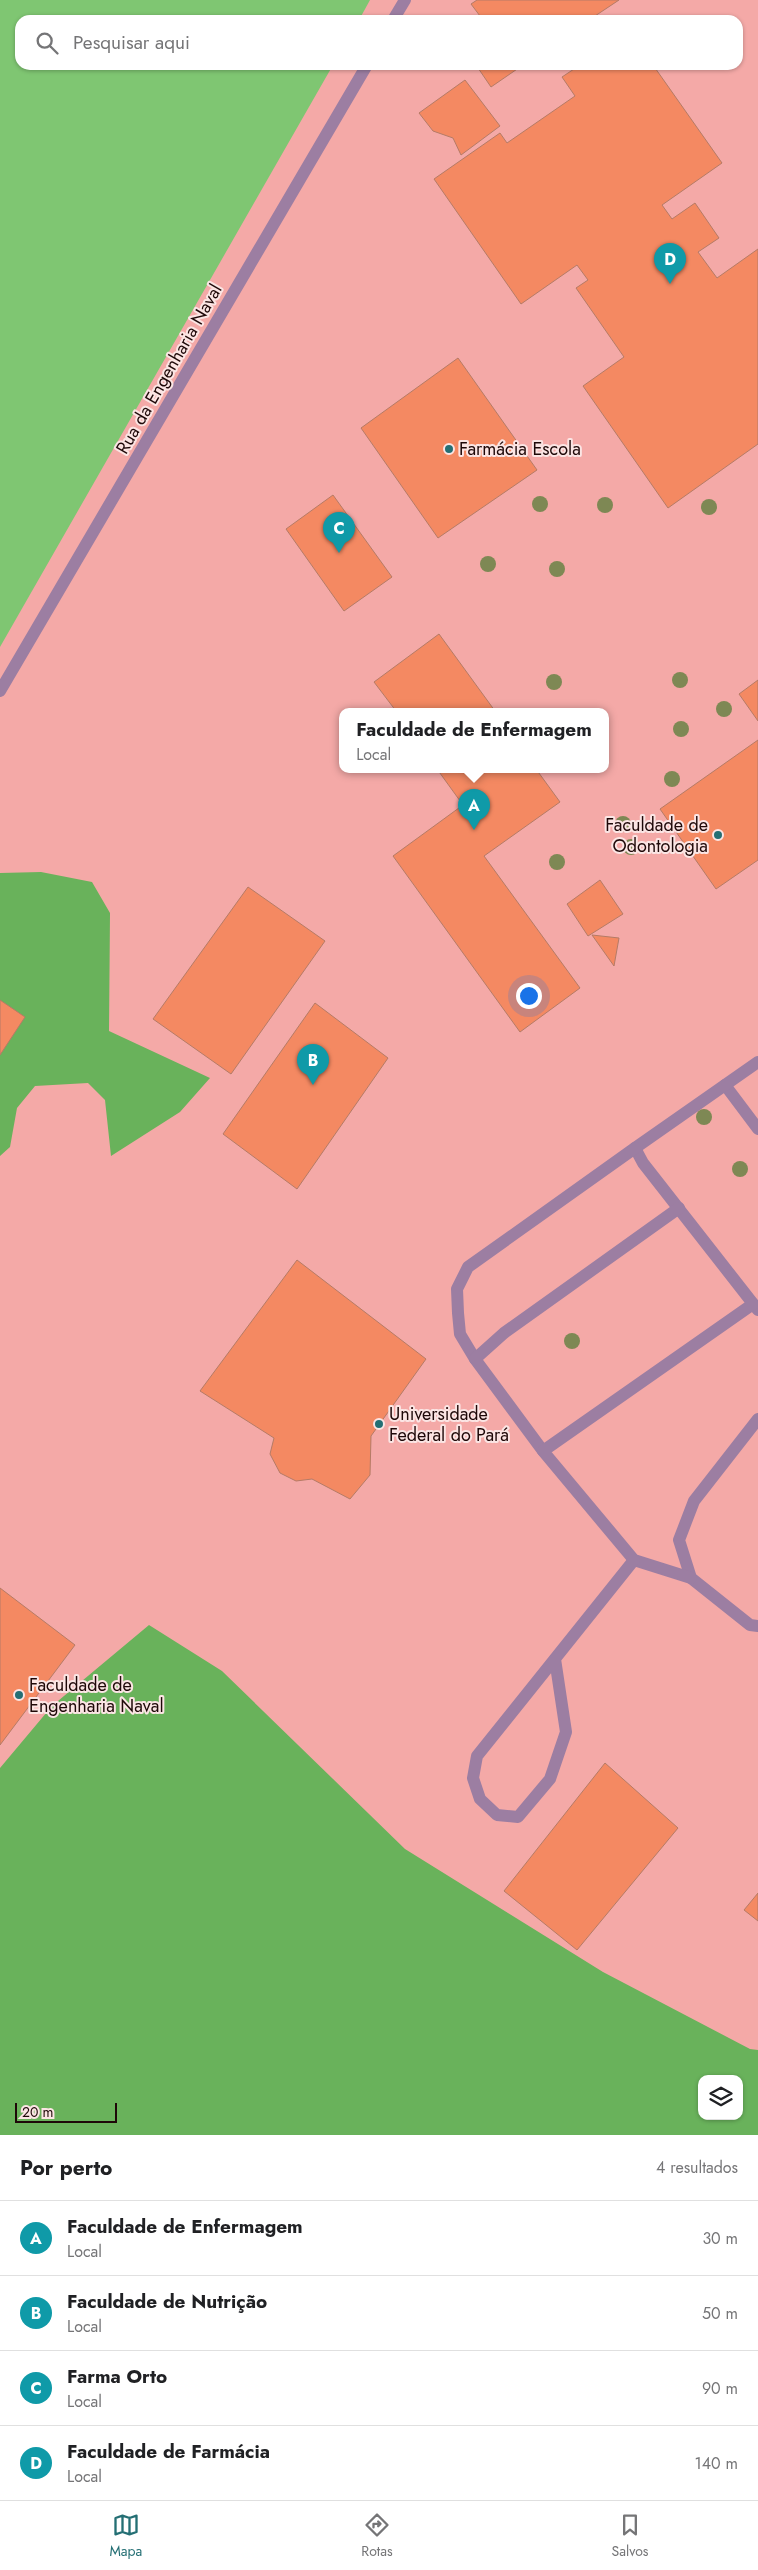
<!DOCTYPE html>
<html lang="pt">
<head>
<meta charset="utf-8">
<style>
	body { margin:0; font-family:Jost,sans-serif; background:#f6f6f6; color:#202124 }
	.controls { position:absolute; right:15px; bottom:15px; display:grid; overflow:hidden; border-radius:10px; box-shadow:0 1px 4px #0004 }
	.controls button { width:45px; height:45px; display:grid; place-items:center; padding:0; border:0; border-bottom:1px solid #e0e0e0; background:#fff; color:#202124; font:25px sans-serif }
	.scale { position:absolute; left:15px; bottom:12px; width:102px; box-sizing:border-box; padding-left:5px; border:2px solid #1e0808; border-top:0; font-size:14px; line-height:18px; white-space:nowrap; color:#1e0808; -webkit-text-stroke:4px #fbe5e4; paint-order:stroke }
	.you { position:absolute; left:528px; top:995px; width:18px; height:18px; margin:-12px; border:4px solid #fff; border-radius:50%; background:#1a73e8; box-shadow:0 0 0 8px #1a73e833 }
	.badge { display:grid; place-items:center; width:32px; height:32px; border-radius:50%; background:#246f74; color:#fff; font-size:16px; font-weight:700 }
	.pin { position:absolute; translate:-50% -41px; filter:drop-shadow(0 1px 2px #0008) }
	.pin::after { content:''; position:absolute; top:26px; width:18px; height:15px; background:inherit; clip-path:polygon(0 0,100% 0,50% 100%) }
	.popup { position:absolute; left:339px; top:708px; width:270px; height:65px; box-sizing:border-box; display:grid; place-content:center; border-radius:10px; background:#fff; filter:drop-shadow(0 1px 4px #0005); font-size:16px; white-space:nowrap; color:#757577 }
	.popup b { font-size:19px; color:#202124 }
	.popup::after { content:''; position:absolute; left:50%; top:100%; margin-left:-10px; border:10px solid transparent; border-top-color:#fff }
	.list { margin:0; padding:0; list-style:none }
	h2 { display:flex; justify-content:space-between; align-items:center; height:65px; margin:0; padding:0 20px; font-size:21px }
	h2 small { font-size:16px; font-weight:400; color:#757577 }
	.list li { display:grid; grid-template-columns:32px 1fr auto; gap:15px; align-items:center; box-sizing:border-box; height:75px; padding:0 20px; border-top:1px solid #e0e0e0 }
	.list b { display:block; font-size:19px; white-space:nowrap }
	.list p { margin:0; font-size:16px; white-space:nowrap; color:#757577 }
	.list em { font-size:16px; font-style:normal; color:#757577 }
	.icon { flex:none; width:28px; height:28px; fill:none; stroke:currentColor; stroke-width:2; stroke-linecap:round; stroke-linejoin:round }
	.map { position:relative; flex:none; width:758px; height:2135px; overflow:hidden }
	.search { position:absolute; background:#fff; box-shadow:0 1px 4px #0004; left:15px; right:15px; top:15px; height:55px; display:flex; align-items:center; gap:12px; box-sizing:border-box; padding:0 18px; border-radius:15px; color:#757577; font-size:19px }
	.sheet { height:365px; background:#fff }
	nav { display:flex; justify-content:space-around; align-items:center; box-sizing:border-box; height:70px; border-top:1px solid #e0e0e0; background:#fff; font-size:14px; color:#757577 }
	nav a { display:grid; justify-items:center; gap:2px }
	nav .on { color:#246f74 }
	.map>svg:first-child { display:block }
</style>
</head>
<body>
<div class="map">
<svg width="758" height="2135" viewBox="0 0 758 2135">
	<rect width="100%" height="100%" fill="#fab7b5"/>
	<path fill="#f4a9a7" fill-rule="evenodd" d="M0 0H758V2135H0ZM20 20H738V65H20ZM343 711H605V769H343ZM702 2079H739V2116H702Z"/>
	<polygon fill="#7fc672" points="0,0 370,0 359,20 20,20 20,65 333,65 0,647"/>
	<g fill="#69b25b" fill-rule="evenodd">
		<polygon points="41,872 92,882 110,913 109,1031 210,1078 180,1112 111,1156 105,1100 88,1083 35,1086 17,1108 10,1147 0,1156 0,873"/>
		<path d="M149 1625 222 1671 405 1849 603 1972 750 2049 758 2050V2135H0V1768L52 1706ZM702 2079H739V2116H702Z"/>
	</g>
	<g fill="#f48962" stroke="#b57b66">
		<polygon points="477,0 619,0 589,20 483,20 471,4"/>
		<polygon points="476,65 523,65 491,87"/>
		<polygon points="580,65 653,65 722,163 662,205 672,219 695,203 719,238 698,252 717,278 758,249 758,444 668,508 583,386 624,357 576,288 588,280 577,265 521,304 434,179 500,133 507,143 575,96 562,77"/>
		<polygon points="465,80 500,126 461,155 453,138 433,131 419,113"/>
		<polygon points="458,358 537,470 438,538 361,428"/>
		<polygon points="333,495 392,577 344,611 286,529"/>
		<polygon points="439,634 495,711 396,711 374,682"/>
		<polygon points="758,680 758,721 739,694"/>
		<polygon points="758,740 758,860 716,889 660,809"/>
		<polygon points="437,769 536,769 560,802 484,856 580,988 520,1032 393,856 463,805"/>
		<polygon points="600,880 623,914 588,936 567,904"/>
		<polygon points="248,887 325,941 231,1074 153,1019"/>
		<polygon points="592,935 619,938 614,966"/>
		<polygon points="0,1000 25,1017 0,1055"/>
		<polygon points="315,1003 388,1058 297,1189 223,1134"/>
		<polygon points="297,1260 426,1359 371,1436 370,1475 350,1499 312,1479 296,1481 280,1473 270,1454 274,1438 200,1391"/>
		<polygon points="0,1588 75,1645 0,1745"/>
		<polygon points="605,1763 678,1828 577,1950 504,1891"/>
		<polygon points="758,1893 758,1921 744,1910"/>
	</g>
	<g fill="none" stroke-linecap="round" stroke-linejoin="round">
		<g stroke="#9c7ea2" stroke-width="12">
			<polyline points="393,20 405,0"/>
			<polyline points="0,691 367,65"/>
			<polyline points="725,1085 758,1129"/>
			<polyline points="758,1310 643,1163 635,1148 758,1062"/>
			<polyline points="475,1359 460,1334 458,1313 457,1289 468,1267 635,1148"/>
			<polyline points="758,1419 694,1501 679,1540 691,1578 750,1625 758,1626"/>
			<polyline points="543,1451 475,1359 504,1333 679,1208"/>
			<polyline points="691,1578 634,1560 543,1451 753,1304"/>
			<polyline points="555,1659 566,1732 550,1779 518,1817 497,1815 480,1799 473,1778 477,1756 634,1560"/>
		</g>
	</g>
	<g fill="#7e8854">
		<circle cx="540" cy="504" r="8"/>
		<circle cx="605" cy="505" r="8"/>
		<circle cx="709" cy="507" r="8"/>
		<circle cx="488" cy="564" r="8"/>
		<circle cx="557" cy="569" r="8"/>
		<circle cx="680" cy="680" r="8"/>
		<circle cx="554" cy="682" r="8"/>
		<circle cx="724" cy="709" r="8"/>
		<circle cx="681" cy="729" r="8"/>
		<circle cx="672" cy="779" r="8"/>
		<circle cx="623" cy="824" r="8"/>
		<circle cx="631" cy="847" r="8"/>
		<circle cx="557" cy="862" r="8"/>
		<circle cx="704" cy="1117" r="8"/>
		<circle cx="740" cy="1169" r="8"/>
		<circle cx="572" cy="1341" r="8"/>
	</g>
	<g fill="#246f74" stroke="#fbe5e4" stroke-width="2">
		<circle cx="449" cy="449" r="5"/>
		<circle cx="718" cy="835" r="5"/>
		<circle cx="379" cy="1424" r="5"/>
		<circle cx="19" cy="1695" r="5"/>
	</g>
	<g text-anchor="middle" stroke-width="4" stroke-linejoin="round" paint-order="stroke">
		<g font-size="18" fill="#1e0808" stroke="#fbe5e4">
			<text transform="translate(169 369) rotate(-60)" y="6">Rua da Engenharia Naval</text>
		</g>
		<g font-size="18" fill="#1e0808" stroke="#fbe5e4" text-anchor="start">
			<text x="459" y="455">Farmácia Escola</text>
			<text x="708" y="831" text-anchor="end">Faculdade de<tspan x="708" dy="21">Odontologia</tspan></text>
			<text x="389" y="1420">Universidade<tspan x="389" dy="21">Federal do Pará</tspan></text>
			<text x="29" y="1691">Faculdade de<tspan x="29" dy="21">Engenharia Naval</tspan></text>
		</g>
	</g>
</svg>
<div class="controls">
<button><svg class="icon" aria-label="layers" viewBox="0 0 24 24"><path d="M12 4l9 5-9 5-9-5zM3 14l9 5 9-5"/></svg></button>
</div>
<div class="scale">20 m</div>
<div class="you"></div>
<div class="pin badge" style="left:474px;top:830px;background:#0f9aa8">A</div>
<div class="popup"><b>Faculdade de Enfermagem</b>Local</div>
<div class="pin badge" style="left:313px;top:1085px;background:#0f9aa8">B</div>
<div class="pin badge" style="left:339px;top:553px;background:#0f9aa8">C</div>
<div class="pin badge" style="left:670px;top:284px;background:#0f9aa8">D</div>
<div class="search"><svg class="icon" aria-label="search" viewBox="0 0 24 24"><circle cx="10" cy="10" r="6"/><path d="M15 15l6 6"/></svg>Pesquisar aqui</div>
</div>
<section class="sheet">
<h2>Por perto<small>4 resultados</small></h2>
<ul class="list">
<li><span class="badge" style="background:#0f9aa8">A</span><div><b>Faculdade de Enfermagem</b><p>Local</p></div><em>30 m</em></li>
<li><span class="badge" style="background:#0f9aa8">B</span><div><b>Faculdade de Nutrição</b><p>Local</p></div><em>50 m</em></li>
<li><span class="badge" style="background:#0f9aa8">C</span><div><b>Farma Orto</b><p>Local</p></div><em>90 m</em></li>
<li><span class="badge" style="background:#0f9aa8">D</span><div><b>Faculdade de Farmácia</b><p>Local</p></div><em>140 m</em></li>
</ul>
</section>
<nav>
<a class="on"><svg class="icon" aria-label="map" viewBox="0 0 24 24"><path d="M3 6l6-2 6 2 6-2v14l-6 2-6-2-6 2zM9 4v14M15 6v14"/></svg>Mapa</a>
<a><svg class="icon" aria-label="directions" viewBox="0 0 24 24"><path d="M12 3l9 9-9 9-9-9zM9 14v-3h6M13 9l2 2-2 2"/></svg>Rotas</a>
<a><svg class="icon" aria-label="saved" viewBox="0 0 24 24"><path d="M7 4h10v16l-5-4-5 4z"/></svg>Salvos</a>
</nav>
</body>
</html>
